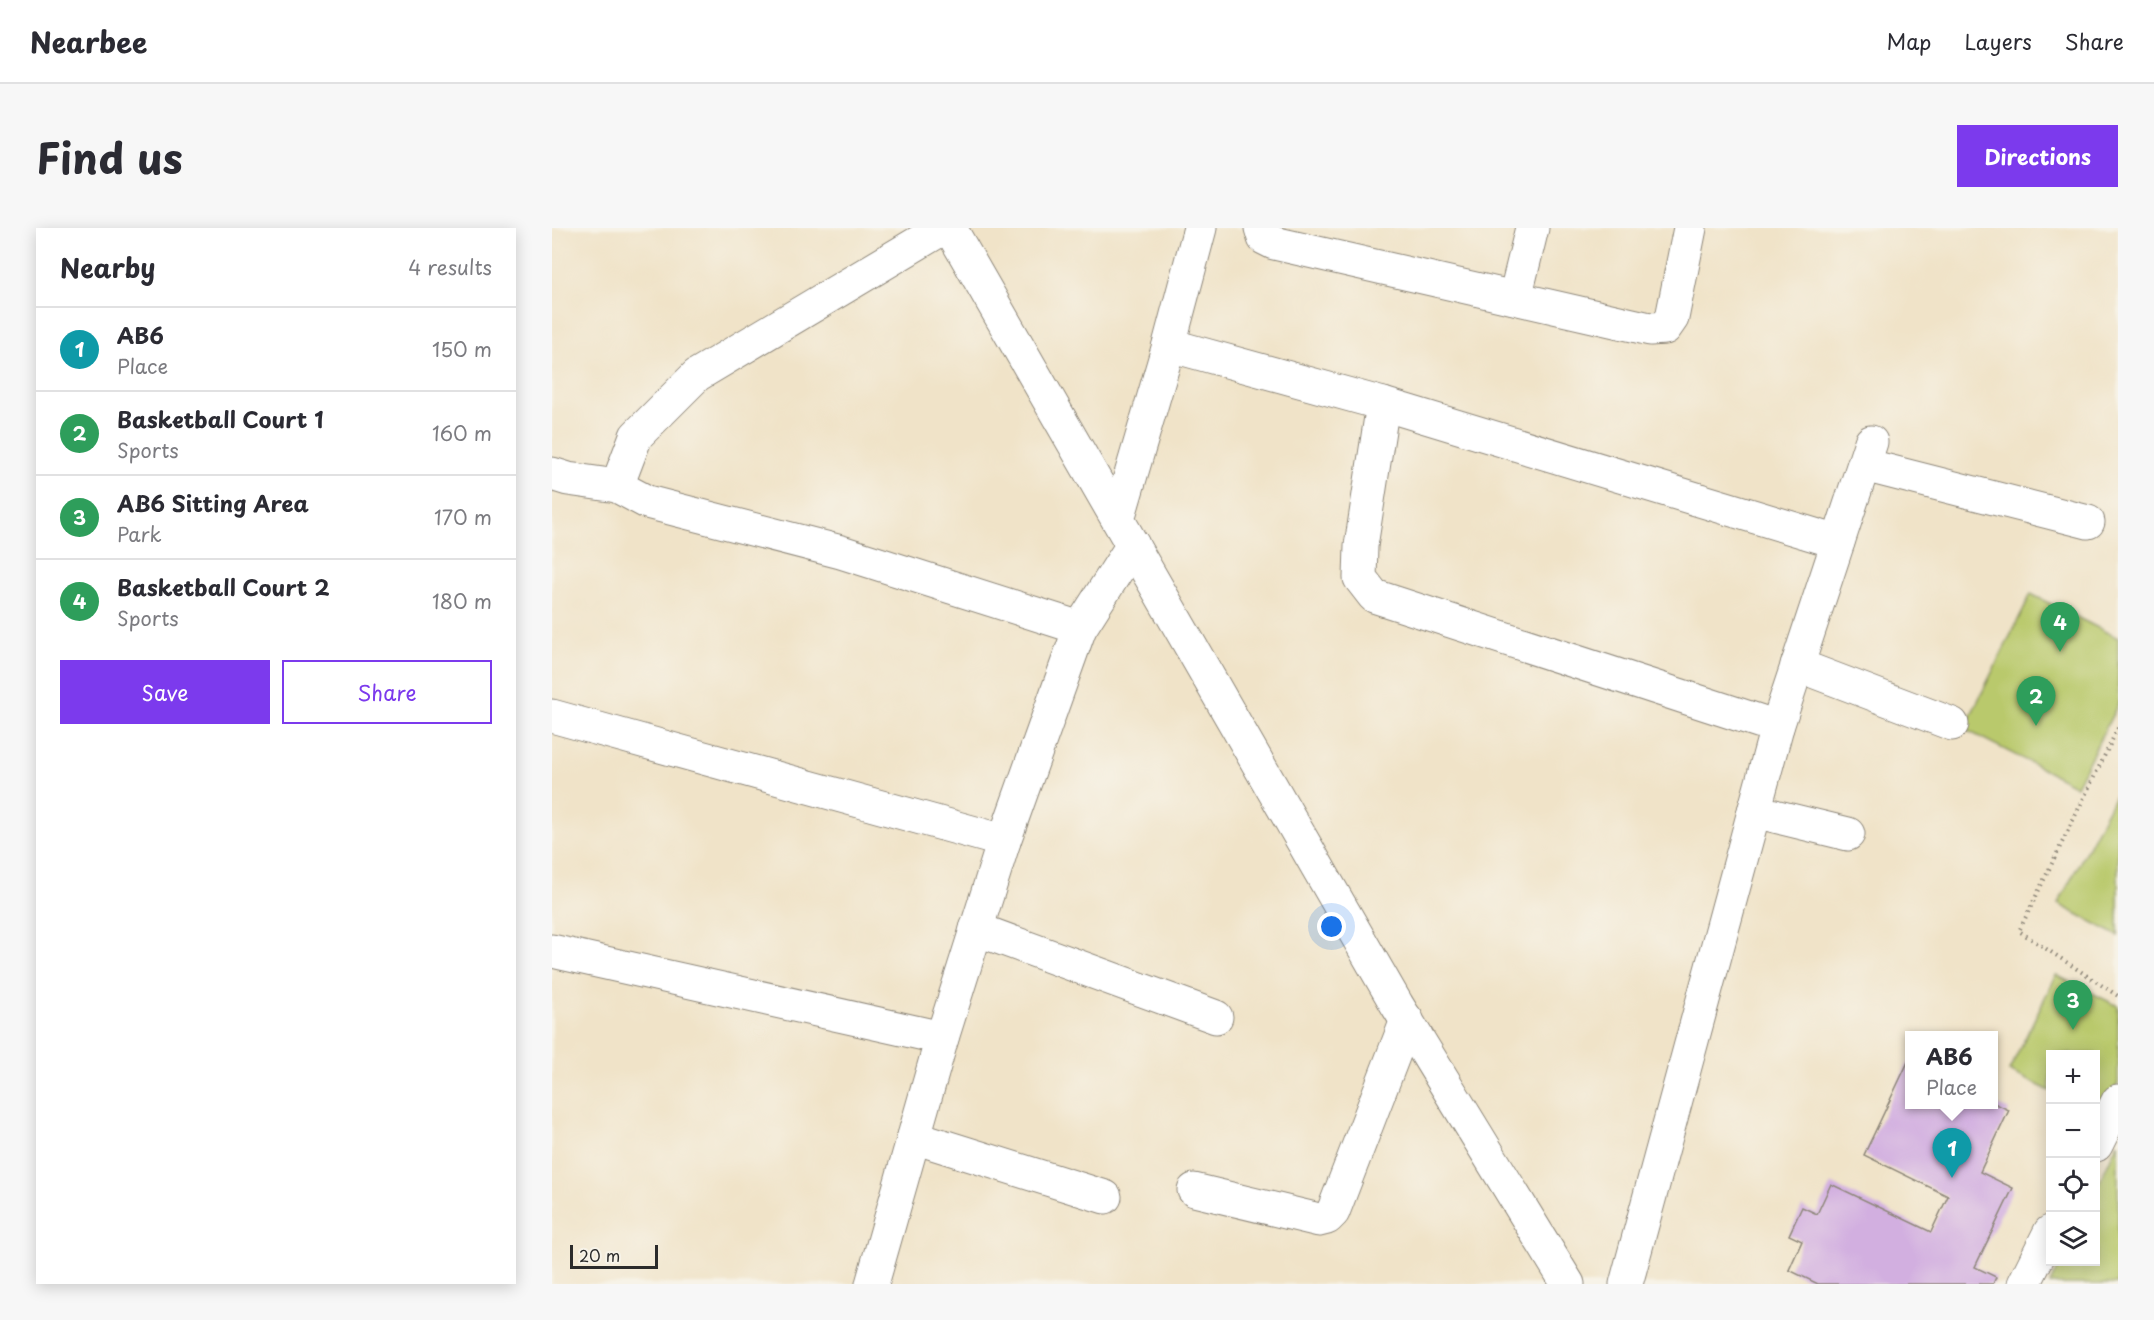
<!DOCTYPE html>
<html lang="en">
<head>
<meta charset="utf-8">
<style>
	body { margin:0; font-family:"Playpen Sans",sans-serif; background:#f7f7f7; color:#2b2b33 }
	.controls { position:absolute; right:18px; bottom:18px; display:grid; overflow:hidden; border-radius:0px; box-shadow:0 3px 15px #0003 }
	.controls button { width:54px; height:54px; display:grid; place-items:center; padding:0; border:0; border-bottom:2px solid #e1e1e2; background:#fff; color:#2b2b33; font:30px sans-serif }
	.scale { position:absolute; left:18px; bottom:15px; width:88px; box-sizing:border-box; padding-left:6px; border:3px solid #2b2b2b; border-top:0; font-size:16px; line-height:21px; white-space:nowrap; color:#2b2b2b; -webkit-text-stroke:4px #f7f3e8; paint-order:stroke }
	.you { position:absolute; left:780px; top:699px; width:21px; height:21px; margin:-15px; border:4px solid #fff; border-radius:50%; background:#1a73e8; box-shadow:0 0 0 9px #1a73e833 }
	.badge { display:grid; place-items:center; width:39px; height:39px; border-radius:50%; background:#7c3aed; color:#fff; font-size:20px; font-weight:700 }
	.pin { position:absolute; translate:-50% -50px; filter:drop-shadow(0 2px 3px #0008) }
	.pin::after { content:''; position:absolute; top:32px; width:21px; height:18px; background:inherit; clip-path:polygon(0 0,100% 0,50% 100%) }
	.popup { position:absolute; left:1353px; top:803px; width:93px; height:78px; box-sizing:border-box; display:grid; place-content:center; border-radius:0px; background:#fff; filter:drop-shadow(0 2px 4px #0005); font-size:20px; white-space:nowrap; color:#7c7c81 }
	.popup b { font-size:22px; color:#2b2b33 }
	.popup::after { content:''; position:absolute; left:50%; top:100%; margin-left:-12px; border:12px solid transparent; border-top-color:#fff }
	.list { margin:0; padding:0; list-style:none }
	h2 { display:flex; justify-content:space-between; align-items:center; height:78px; margin:0; padding:0 24px; font-size:26px }
	h2 small { font-size:20px; font-weight:400; color:#7c7c81 }
	.list li { display:grid; grid-template-columns:39px 1fr auto; gap:18px; align-items:center; box-sizing:border-box; height:84px; padding:0 24px; border-top:2px solid #e1e1e2 }
	.list b { display:block; font-size:22px; white-space:nowrap }
	.list p { margin:0; font-size:20px; white-space:nowrap; color:#7c7c81 }
	.list em { font-size:20px; font-style:normal; color:#7c7c81 }
	.actions { display:flex; gap:12px; padding:18px 24px }
	.actions a { flex:1; padding:14px 0; border:2px solid #7c3aed; border-radius:0px; text-align:center; font-size:21px; color:#7c3aed }
	.actions .main { background:#7c3aed; color:#fff }
	.icon { flex:none; width:33px; height:33px; fill:none; stroke:currentColor; stroke-width:2; stroke-linecap:round; stroke-linejoin:round }
	.map { position:relative; flex:none; width:1566px; height:1056px; overflow:hidden; border-radius:0px }
	header { display:flex; align-items:center; gap:36px; box-sizing:border-box; height:84px; padding:0 30px; background:#fff; border-bottom:2px solid #e1e1e2 }
	header strong { font-size:28px }
	nav { display:flex; gap:33px; margin-inline-start:auto; font-size:21px }
	.intro { display:flex; align-items:center; justify-content:space-between; box-sizing:border-box; height:144px; padding:0 36px }
	h1 { margin:0; font-size:42px }
	.button { padding:15px 27px; border-radius:0px; background:#7c3aed; color:#fff; font-size:21px; font-weight:700 }
	main { display:flex; gap:36px; padding:0 36px }
	aside { flex:1; background:#fff; border-radius:0px; box-shadow:0 3px 15px #0003 }
	.map>svg:first-child { display:block }
</style>
</head>
<body>
<header>
<strong>Nearbee</strong>
<nav><a>Map</a><a>Layers</a><a>Share</a></nav>
</header>
<div class="intro"><h1>Find us</h1><a class="button">Directions</a></div>
<main>
<aside>
<h2>Nearby<small>4 results</small></h2>
<ul class="list">
<li><span class="badge" style="background:#0f9aa8">1</span><div><b>AB6</b><p>Place</p></div><em>150 m</em></li>
<li><span class="badge" style="background:#2e9e5b">2</span><div><b>Basketball Court 1</b><p>Sports</p></div><em>160 m</em></li>
<li><span class="badge" style="background:#2e9e5b">3</span><div><b>AB6 Sitting Area</b><p>Park</p></div><em>170 m</em></li>
<li><span class="badge" style="background:#2e9e5b">4</span><div><b>Basketball Court 2</b><p>Sports</p></div><em>180 m</em></li>
</ul>
<div class="actions"><a class="main">Save</a><a>Share</a></div>
</aside>
<div class="map">
<svg width="1566" height="1056" viewBox="0 0 1566 1056">
	<rect width="100%" height="100%" fill="#f7f3e8"/>
	<filter id="ink" filterUnits="userSpaceOnUse"><feTurbulence type="fractalNoise" baseFrequency=".0167" numOctaves="2"/><feDisplacementMap in="SourceGraphic" scale="12" xChannelSelector="R" yChannelSelector="G"/><feConvolveMatrix kernelMatrix="1 2 1 2 8 2 1 2 1" color-interpolation-filters="sRGB"/></filter>
	<filter id="wash" filterUnits="userSpaceOnUse"><feTurbulence type="fractalNoise" baseFrequency=".008" numOctaves="4" result="noise"/><feDisplacementMap in="SourceGraphic" scale="24" xChannelSelector="R" yChannelSelector="G"/><feGaussianBlur stdDeviation="1.35" result="paint"/><feColorMatrix in="noise" values="0 0 0 0 0 0 0 0 0 0 0 0 0 0 0 0 0 1.4 0 .05"/><feComposite in="paint" operator="in"/></filter>
	<g filter="url(#wash)">
		<rect width="100%" height="100%" fill="#f0e3c8"/>
		<g fill="#b9c96c" stroke="#727a4c" stroke-width="1.5">
			<polygon points="1479,366 1566,410 1566,476 1524,558 1412,501"/>
			<polygon points="1566,562 1566,708 1506,676"/>
			<polygon points="1504,747 1566,778 1566,855 1549,889 1544,886 1544,826 1498,826 1498,863 1457,843"/>
			<polygon points="1566,914 1566,1056 1498,1056 1508,1034 1544,1034 1544,961"/>
		</g>
		<g id="blocks">
			<polygon fill="#d2afe0" points="1356,834 1358,835 1358,876 1442,875 1457,882 1428,944 1461,960 1423,1039 1444,1049 1441,1056 1266,1056 1237,1042 1250,1013 1237,1007 1250,979 1265,986 1279,956 1379,1004 1396,968 1312,927"/>
		</g>
	</g>
	<g filter="url(#ink)">
		<use href="#blocks" fill-opacity="0" stroke="#8e877a" stroke-width="1.5"/>
		<g fill="none" stroke-linecap="round" stroke-linejoin="round">
			<g stroke="#8e877a" stroke-width="35">
				<g id="minor">
					<polyline points="398,0 845,777 1016,1056"/>
					<polyline points="709,0 712,10 722,15 1098,101 1113,100 1120,90 1138,0"/>
					<polyline points="963,70 980,0"/>
					<polyline points="617,117 831,176 1286,314"/>
					<polyline points="831,176 809,318 808,350 822,368 1225,499"/>
					<polyline points="1312,237 1536,294"/>
					<polyline points="0,246 16,251 65,258 95,274 289,324 528,400"/>
					<polyline points="65,258 84,208 145,147 391,0"/>
					<polyline points="566,291 617,117 648,0"/>
					<polyline points="1245,437 1400,496"/>
					<polyline points="0,488 452,613"/>
					<polyline points="1202,583 1296,606"/>
					<polyline points="424,701 664,789"/>
					<polyline points="0,723 390,810"/>
					<polyline points="362,909 553,969"/>
					<polyline points="1544,917 1566,873"/>
					<polyline points="642,962 767,992 775,990 781,984 855,792"/>
					<polyline points="320,1056 390,810 452,613 528,400 581,317"/>
					<polyline points="1074,1056 1225,499 1319,214"/>
					<polyline points="1472,1056 1498,1004"/>
				</g>
			</g>
			<polyline stroke="#8e877a" stroke-width="4" stroke-dasharray="1.5 4.5" stroke-linecap="butt" points="1566,500 1467,703 1566,768"/>
			<use href="#minor" stroke="#fff" stroke-width="33"/>
		</g>
	</g>
</svg>
<div class="controls">
<button>+</button>
<button>−</button>
<button><svg class="icon" aria-label="locate" viewBox="0 0 24 24"><circle cx="12" cy="12" r="6"/><path d="M12 2v4M12 18v4M2 12h4M18 12h4"/></svg></button>
<button><svg class="icon" aria-label="layers" viewBox="0 0 24 24"><path d="M12 4l9 5-9 5-9-5zM3 14l9 5 9-5"/></svg></button>
</div>
<div class="scale">20 m</div>
<div class="you"></div>
<div class="pin badge" style="left:1400px;top:950px;background:#0f9aa8">1</div>
<div class="popup"><b>AB6</b>Place</div>
<div class="pin badge" style="left:1484px;top:498px;background:#2e9e5b">2</div>
<div class="pin badge" style="left:1521px;top:802px;background:#2e9e5b">3</div>
<div class="pin badge" style="left:1508px;top:424px;background:#2e9e5b">4</div>
</div>
</main>
</body>
</html>
